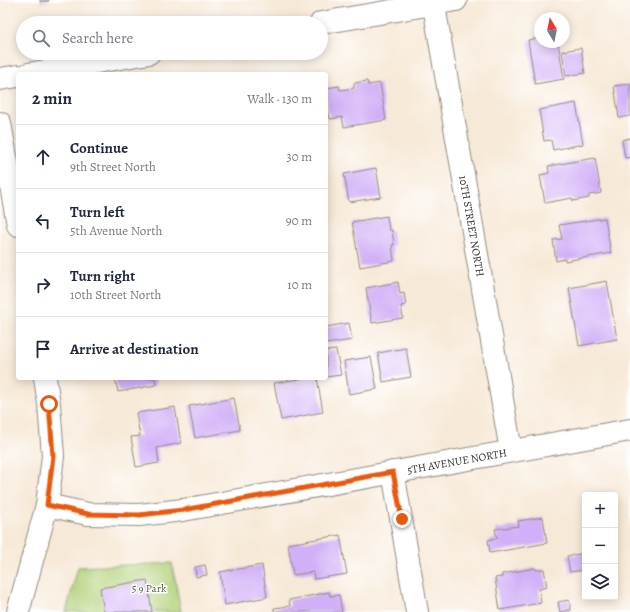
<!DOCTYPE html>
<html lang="en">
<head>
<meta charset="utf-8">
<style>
	body { margin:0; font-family:Alegreya,serif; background:#f6f6f7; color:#1f2937 }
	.controls { position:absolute; right:12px; bottom:12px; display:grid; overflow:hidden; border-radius:4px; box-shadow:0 2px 10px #0003 }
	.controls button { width:36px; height:36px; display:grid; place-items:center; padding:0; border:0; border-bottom:1px solid #e0e1e3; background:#fff; color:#1f2937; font:20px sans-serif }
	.compass { position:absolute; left:534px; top:12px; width:36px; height:36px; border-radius:50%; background:#fff; box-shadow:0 2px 10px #0003; rotate:350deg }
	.stop { position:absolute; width:12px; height:12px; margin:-9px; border:3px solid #ea580c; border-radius:50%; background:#fff }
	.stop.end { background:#ea580c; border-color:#fff; box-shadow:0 1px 4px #0008 }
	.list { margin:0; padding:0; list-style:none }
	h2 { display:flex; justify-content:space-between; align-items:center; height:52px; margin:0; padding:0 16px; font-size:17px }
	h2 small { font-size:13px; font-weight:400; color:#747a83 }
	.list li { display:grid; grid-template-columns:26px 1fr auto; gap:12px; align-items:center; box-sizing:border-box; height:64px; padding:0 16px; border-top:1px solid #e0e1e3 }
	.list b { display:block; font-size:15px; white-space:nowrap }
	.list p { margin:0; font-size:13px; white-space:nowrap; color:#747a83 }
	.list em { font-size:13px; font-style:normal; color:#747a83 }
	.icon { flex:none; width:22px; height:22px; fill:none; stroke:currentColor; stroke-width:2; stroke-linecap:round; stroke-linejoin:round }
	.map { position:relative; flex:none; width:630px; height:612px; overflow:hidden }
	.search { position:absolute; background:#fff; box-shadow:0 2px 10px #0003; left:16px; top:16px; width:312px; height:44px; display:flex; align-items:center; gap:10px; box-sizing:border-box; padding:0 14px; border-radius:22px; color:#747a83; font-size:15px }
	.panel { position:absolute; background:#fff; box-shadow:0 2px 10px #0003; left:16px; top:72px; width:312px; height:308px; border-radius:4px }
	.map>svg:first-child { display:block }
</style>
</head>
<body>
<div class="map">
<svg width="630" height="612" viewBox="0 0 630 612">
	<rect width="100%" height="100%" fill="#fff"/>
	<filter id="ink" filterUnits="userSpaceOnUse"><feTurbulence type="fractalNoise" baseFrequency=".025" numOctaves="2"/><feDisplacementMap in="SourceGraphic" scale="8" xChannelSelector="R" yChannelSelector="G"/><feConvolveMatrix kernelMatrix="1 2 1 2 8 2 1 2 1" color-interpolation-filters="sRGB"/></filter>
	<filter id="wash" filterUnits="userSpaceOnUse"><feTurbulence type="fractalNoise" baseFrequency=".012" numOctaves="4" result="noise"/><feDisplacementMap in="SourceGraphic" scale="16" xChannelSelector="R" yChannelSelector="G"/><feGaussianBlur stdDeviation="0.9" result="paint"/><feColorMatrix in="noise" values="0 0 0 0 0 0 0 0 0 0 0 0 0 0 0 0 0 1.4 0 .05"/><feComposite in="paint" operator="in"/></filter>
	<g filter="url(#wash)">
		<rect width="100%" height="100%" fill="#f7e9d7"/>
		<polygon fill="#b2d27a" stroke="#6e7e52" points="172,563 181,612 66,612 78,567"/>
		<g id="blocks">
			<g fill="#d2b0f7">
				<polygon points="40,0 49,0 49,1 40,2"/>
				<polygon points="540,38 540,42 558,42 564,79 535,84 528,40"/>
				<polygon points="581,48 585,73 566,76 562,51"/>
				<polygon points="367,81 368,85 380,83 386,120 344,127 342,117 330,119 326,96 326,88 339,86 340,90 354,88 354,83"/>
				<polygon points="630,84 630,116 619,118 614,86"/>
				<polygon points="576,103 583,144 553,150 551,140 544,141 539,110"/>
				<polygon points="630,138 630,157 625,158 622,140"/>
				<polygon points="595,158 601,193 589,195 589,198 573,201 572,198 545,203 540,175 549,173 548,166"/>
				<polygon points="376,168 381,197 349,202 344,174"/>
				<polygon points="387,216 389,230 392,230 394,245 392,245 394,261 360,267 352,222"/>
				<polygon points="605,218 611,253 565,261 565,259 556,261 553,240 562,239 559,225"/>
				<polygon points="607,281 617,339 579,346 569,288"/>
				<polygon points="398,282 400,294 404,293 406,305 401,306 403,318 372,323 366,288"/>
				<polygon points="349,323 352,340 326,344 326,327"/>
				<polygon points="406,348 411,377 383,382 378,353"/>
				<polygon points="336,350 341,375 326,377 326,351"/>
				<polygon points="371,357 377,389 349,394 344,361"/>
				<polygon points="115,378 155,378 156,385 118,392"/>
				<polygon points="306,378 317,378 323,412 281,420 274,383"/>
				<polygon points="234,398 240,430 195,438 189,406"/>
				<polygon points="175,407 181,443 157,448 159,463 136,467 131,437 140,436 136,413"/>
				<polygon points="543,517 547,543 490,553 488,540 497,538 495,529 519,526 518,521"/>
				<polygon points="340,535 347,574 314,579 313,572 293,575 288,544"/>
				<polygon points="585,553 585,570 570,572 567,556"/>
				<polygon points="205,565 207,575 196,577 195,567"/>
				<polygon points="262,565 267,597 225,605 220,572"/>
				<polygon points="535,568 536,570 544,569 547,587 539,589 541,603 500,610 495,578 502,577 502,574"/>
				<polygon points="147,580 152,612 104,612 100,588"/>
				<polygon points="329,592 330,596 339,595 342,612 274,612 274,608 290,606 289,600"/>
				<polygon points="569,600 571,610 560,612 558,602"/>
			</g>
		</g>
	</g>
	<g filter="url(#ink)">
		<use href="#blocks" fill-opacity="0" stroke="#918a81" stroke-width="1"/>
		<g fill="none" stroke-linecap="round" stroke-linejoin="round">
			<g stroke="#918a81" stroke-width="24">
				<g id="street">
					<polyline points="433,0 511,451"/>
					<polyline points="321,23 456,0"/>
					<polyline points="28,74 149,53"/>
					<polyline points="0,79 18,76"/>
					<polyline points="0,123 18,225"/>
					<polyline points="393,472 417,612"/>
					<polyline points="47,505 88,514 139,515 183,510 630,430"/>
					<polyline points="18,612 47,505 53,456 49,404 45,378"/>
				</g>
			</g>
			<use href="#street" stroke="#fff" stroke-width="22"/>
		</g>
	</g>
	<g fill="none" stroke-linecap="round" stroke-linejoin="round" filter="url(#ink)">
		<polyline stroke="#ea580c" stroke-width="5" points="49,404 53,456 47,505 88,514 139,515 183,510 393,472 402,519"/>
	</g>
	<g text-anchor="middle" stroke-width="3" stroke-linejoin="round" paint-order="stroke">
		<g font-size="11" fill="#2b2b2b" stroke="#fff">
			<text transform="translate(472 226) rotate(80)" y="4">10TH STREET NORTH</text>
			<text transform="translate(457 461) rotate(-10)" y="4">5TH AVENUE NORTH</text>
		</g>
		<g font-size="11" fill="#545d43" stroke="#fff">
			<text x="149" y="592">5 9 Park</text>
		</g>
	</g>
</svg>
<div class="controls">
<button>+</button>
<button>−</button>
<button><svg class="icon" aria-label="layers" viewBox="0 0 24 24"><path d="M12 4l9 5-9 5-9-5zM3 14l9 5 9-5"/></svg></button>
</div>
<svg class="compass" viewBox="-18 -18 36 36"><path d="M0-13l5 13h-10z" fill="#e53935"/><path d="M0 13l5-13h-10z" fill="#747a83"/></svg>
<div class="stop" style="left:49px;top:404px"></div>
<div class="stop end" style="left:402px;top:519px"></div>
<div class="search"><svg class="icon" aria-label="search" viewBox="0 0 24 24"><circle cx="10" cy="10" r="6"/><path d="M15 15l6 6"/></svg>Search here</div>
<section class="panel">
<h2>2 min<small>Walk · 130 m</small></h2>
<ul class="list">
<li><svg class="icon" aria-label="ahead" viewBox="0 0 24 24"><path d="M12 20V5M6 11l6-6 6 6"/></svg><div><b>Continue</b><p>9th Street North</p></div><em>30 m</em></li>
<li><svg class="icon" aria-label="left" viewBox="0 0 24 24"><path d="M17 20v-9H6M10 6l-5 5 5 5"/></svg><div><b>Turn left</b><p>5th Avenue North</p></div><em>90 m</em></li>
<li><svg class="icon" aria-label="right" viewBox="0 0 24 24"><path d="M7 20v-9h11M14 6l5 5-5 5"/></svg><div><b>Turn right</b><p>10th Street North</p></div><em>10 m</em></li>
<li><svg class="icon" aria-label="arrive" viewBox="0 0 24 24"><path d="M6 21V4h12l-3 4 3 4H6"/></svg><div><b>Arrive at destination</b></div></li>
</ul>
</section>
</div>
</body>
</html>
